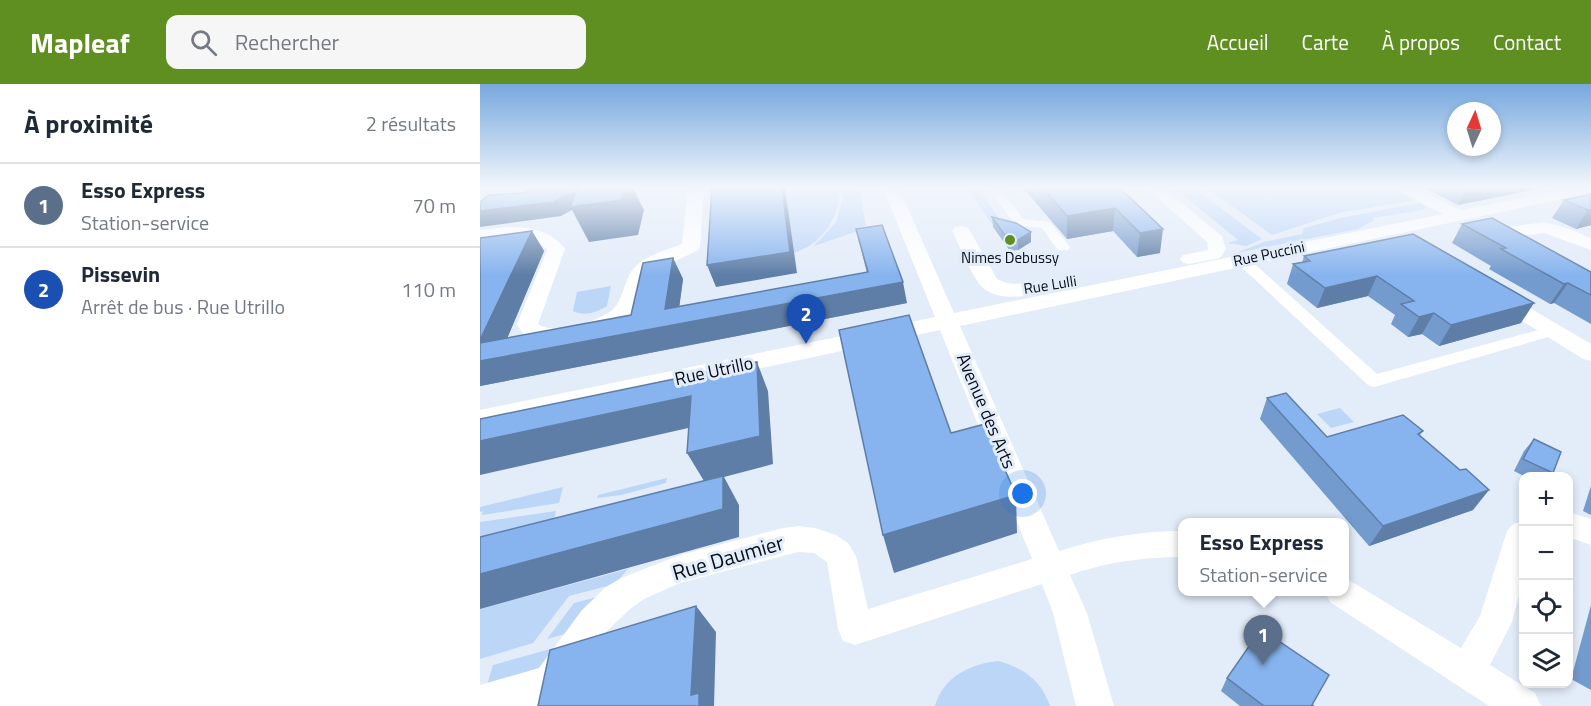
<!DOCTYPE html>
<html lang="fr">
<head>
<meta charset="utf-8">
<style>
	body { margin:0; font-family:"Titillium Web",sans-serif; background:#f6f6f7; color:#1f2937 }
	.controls { position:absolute; right:18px; bottom:18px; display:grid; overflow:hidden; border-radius:12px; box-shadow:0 3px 9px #0003 }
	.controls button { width:54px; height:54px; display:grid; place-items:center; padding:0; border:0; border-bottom:2px solid #e0e1e3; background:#fff; color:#1f2937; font:30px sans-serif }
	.compass { position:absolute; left:967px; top:18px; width:54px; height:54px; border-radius:50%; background:#fff; box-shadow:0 3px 9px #0003; rotate:4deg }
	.you { position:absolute; left:543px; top:410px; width:21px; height:21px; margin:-15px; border:4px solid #fff; border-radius:50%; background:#1a73e8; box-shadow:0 0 0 9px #1a73e833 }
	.badge { display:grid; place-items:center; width:39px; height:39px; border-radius:50%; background:#5f8e21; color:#fff; font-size:20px; font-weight:700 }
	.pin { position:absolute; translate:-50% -50px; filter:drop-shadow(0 2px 3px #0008) }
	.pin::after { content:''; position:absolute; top:32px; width:21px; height:18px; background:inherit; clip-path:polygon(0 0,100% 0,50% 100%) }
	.popup { position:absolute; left:698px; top:434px; width:171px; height:78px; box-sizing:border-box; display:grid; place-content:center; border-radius:12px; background:#fff; filter:drop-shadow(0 2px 4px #0005); font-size:20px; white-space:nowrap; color:#747a83 }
	.popup b { font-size:22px; color:#1f2937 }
	.popup::after { content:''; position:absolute; left:50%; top:100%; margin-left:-12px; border:12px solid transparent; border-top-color:#fff }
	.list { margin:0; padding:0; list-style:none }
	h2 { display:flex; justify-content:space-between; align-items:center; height:78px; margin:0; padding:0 24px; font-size:26px }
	h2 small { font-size:20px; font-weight:400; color:#747a83 }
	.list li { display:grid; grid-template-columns:39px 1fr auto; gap:18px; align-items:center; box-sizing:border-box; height:84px; padding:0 24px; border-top:2px solid #e0e1e3 }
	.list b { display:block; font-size:22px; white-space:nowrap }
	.list p { margin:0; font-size:20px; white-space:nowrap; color:#747a83 }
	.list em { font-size:20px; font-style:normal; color:#747a83 }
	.icon { flex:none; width:33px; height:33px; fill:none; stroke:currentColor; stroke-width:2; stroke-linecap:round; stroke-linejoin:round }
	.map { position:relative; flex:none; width:1111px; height:622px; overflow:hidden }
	header { display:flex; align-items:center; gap:36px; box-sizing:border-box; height:84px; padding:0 30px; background:#5f8e21; color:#fff }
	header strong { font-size:28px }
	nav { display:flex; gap:33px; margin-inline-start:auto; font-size:21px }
	.search { width:420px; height:54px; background:#f6f6f7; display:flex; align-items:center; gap:15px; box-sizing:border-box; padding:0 21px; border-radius:12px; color:#747a83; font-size:22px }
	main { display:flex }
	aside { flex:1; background:#fff }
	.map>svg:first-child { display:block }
</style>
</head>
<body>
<header>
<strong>Mapleaf</strong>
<div class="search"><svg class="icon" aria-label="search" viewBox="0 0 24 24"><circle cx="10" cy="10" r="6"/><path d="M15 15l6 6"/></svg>Rechercher</div>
<nav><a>Accueil</a><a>Carte</a><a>À propos</a><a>Contact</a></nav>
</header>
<main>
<aside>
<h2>À proximité<small>2 résultats</small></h2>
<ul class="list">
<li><span class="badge" style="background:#5c6f8a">1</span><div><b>Esso Express</b><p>Station-service</p></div><em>70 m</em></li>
<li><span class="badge" style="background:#1a4fb4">2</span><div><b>Pissevin</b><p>Arrêt de bus · Rue Utrillo</p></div><em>110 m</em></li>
</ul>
</aside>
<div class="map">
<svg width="1111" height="622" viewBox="0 0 1111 622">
	<rect width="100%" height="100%" fill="#e3ecf9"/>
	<g fill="#bcd6f8">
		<path d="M305 104H355L360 111C357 137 339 162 313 169Z"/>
		<polygon points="359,104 379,104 386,141 378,147 334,162 356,138 363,113"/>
		<polygon points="488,104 498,104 521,137 511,139"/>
		<polygon points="694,104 714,104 782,155 766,162 748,159 758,156"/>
		<polygon points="727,104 914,104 936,116 859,129 792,151"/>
		<polygon points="941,119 946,123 943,126 892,134 894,136 878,145 756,169 784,158 822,150 824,144 865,133"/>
		<path d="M131 202 127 222C117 228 105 233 93 227L97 208Z"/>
		<polygon points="860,324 874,338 851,344 837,330"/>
		<polygon points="187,394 186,399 141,411 117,414 118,411"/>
		<polygon points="83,403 79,419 2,431 3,427 0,428 0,423"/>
		<polygon points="76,427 74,437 0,455 0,438"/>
		<polygon points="148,485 135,500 89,512 53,559 0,575 0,525"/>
		<polygon points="133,509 95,547 67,555 94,519"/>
		<polygon points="81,562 56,587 7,601 13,581"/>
		<path d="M518 577C544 584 561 596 570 622H455C463 593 490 580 518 577Z"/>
	</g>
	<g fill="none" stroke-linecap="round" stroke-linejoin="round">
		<g fill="#fff" fill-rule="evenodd">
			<polygon points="509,104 521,104 543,135 570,138 590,163 588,166 578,166 562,144 535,141"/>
			<polygon points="762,172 767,173 897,290 1073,242 1081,247 1079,250 894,303 888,301 757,179 755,176 757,173"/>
		</g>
		<g fill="#fff" fill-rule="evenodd">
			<path d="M208 104H224L220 163 217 167 171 188C160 200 162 218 151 230 134 250 68 267 45 251 42 249 39 243 37 240L67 166C50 148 22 153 0 156V146C29 142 66 138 85 165L58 240C72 252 124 237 135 223 145 211 144 193 156 182 168 170 187 166 202 160Z"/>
			<path d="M403 104H419L474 229 963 130 918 107 915 104H935L981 126 1089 104H1111V109L480 242 579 467C620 454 659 447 702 447V473C663 473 627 478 590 491L607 529 634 622H596L573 529 562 500 375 561 363 557 358 545 347 478 334 469 318 468 200 499 164 515 150 525 126 548 76 622H0V601L59 584 102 526 126 503 141 494 200 471 303 444 318 442 335 444 356 451 368 459 376 472 388 525 552 475 460 246 0 344V326L455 233Z"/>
			<polygon points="667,104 684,104 742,152 746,165 740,174 709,180 703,179 700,175 703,171 728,166 727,158"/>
			<polygon points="1064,138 1090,145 1111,154 1111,166 1064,149 1015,155 1009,154 1006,150 1009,146 1015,145"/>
			<path d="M481 142 487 143 490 147 517 195C535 206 552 194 570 199L573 203 570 207C551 212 517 219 501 202 490 189 480 163 472 147L475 143Z"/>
			<polygon points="1019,208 1026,210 1111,260 1111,277 1103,275 1012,218 1009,214 1012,210"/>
			<polygon points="1088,428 1111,435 1111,461 1088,453"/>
			<polygon points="1044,437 1044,493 1032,538 1010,581 1055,609 1061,622 1009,622 850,518 845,508 864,508 864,494 872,498 981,564 1000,532 1027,447 1033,440"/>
		</g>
	</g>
	<g fill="#749bcd">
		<polygon points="543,104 640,104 680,169 657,173 633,147 587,155"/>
		<polygon points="945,104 1062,104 978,121"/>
		<polygon points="1111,110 1111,141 1096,145 1072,134 1084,116"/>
		<polygon points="512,133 551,148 551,158 538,166 530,167 513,143"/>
		<polygon points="982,140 1111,188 1111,240 1074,219 1070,220 1009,185 1011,182 972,159"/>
		<polygon points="376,145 427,219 0,302 0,154 52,147 64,167 27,254 151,231 193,174 203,195 199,223 387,189"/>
		<polygon points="933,150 1041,239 959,262 942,250 928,253 911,240 915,231 888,212 837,224 807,200 813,180 822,179 824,172"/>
		<polygon points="787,314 847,353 943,347 940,351 993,426 889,462 780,335"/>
		<polygon points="1054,355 1073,389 1070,393 1046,393 1034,387 1044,367"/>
		<polygon points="1111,402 1111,431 1103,427"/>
		<polygon points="1111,521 1111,606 1091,595"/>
		<polygon points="747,594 832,621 834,622 760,622 741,607"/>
	</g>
	<g fill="#5e7ea7">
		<polygon points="102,104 153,104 164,126 158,151 109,158 92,126 81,132 0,143 0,127"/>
		<polygon points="302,104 305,104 317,189 236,203 227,181"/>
		<polygon points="987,104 1062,104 978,121"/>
		<polygon points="635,124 633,147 587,155 587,132"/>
		<polygon points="1108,126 1111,126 1111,141 1096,145"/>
		<polygon points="683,145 680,169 657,173 660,149"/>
		<polygon points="52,147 64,167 19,274 185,225 193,174 203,195 197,240 423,198 427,219 0,302 0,256"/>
		<polygon points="551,148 551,158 538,166 538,156"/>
		<polygon points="897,192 888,212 837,224 845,204"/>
		<polygon points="1088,199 1074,219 1070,220 1084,200"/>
		<polygon points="1054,219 1041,239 959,262 971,241"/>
		<polygon points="954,229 942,250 928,253 939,233"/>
		<polygon points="277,278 288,307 293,380 244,393 259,421 259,453 0,525 0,490 224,397 207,369"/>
		<polygon points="211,312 226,340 0,391 0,357"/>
		<polygon points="1009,406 993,426 889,462 903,442"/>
		<polygon points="536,411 537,449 414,489 403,451"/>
		<polygon points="216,522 236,548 234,622 219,622 211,611"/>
	</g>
	<g fill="#87b4ee" stroke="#5e7ea7" stroke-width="1.5">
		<polygon points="48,104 98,104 97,106 73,118 0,127 0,118 9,111 44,109"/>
		<polygon points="98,104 144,104 141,116 90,123"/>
		<polygon points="232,104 302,104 310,168 227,181"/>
		<polygon points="563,104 640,104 683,145 660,149 635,124 587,132"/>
		<polygon points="1111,110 1111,126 1108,126 1084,116"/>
		<polygon points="512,133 536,139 551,148 538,156 529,157"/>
		<polygon points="1012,134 1111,188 1111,211 1088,199 1084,200 1021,165 1026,164 982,140"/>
		<polygon points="402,141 423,198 0,277 0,259 151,231 163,179 193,174 185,225 388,188 376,145"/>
		<polygon points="52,147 0,256 0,154"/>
		<polygon points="933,150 1054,219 971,241 954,229 939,233 921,220 934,217 897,192 845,204 813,180 830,177 824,172"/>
		<polygon points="429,231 471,349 505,340 536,411 403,451 359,246"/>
		<polygon points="277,278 280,352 207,369 211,312 0,357 0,335"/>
		<polygon points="806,309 847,353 923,331 943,347 938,350 980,386 986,385 1009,406 903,442 787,314"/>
		<polygon points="1054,355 1081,368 1073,389 1043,375"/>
		<polygon points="243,392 243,425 0,490 0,453"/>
		<polygon points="216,522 211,611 219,609 219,622 58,622 70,566"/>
		<polygon points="781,545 849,591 832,621 834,622 784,622 747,594"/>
	</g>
	<linearGradient id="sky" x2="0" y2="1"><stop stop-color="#76a8de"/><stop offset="0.54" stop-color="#f2f6fc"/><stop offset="1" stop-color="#f2f6fc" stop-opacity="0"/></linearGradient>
	<rect width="1111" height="191" fill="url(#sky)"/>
	<circle fill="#5f8e21" stroke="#e3ecf9" stroke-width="2" cx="530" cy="156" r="6"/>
	<g text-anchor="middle" stroke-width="6" stroke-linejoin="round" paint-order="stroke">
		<g font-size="15" fill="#050c16" stroke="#e3ecf9">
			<text transform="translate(789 170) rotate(-12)" y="5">Rue Puccini</text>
			<text transform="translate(570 201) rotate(-9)" y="5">Rue Lulli</text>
		</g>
		<g font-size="15" fill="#050c16" stroke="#e3ecf9">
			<text x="530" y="179">Nimes Debussy</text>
		</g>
		<g font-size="18" fill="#050c16" stroke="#e3ecf9">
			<text transform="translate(234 287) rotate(-12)" y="6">Rue Utrillo</text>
			<text transform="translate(506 327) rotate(67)" y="6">Avenue des Arts</text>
		</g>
		<g font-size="21" fill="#050c16" stroke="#e3ecf9">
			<text transform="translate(248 474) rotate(-16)" y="7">Rue Daumier</text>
		</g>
	</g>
</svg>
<div class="controls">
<button>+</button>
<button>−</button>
<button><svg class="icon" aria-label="locate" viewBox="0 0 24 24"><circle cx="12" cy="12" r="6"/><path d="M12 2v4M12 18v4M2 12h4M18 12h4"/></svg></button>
<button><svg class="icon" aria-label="layers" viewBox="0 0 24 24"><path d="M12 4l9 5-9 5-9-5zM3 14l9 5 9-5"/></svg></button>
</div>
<svg class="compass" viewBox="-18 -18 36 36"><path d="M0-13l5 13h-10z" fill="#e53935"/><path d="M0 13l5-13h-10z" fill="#747a83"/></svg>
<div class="you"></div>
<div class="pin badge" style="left:783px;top:581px;background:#5c6f8a">1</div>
<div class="popup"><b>Esso Express</b>Station-service</div>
<div class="pin badge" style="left:326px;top:260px;background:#1a4fb4">2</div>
</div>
</main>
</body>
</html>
